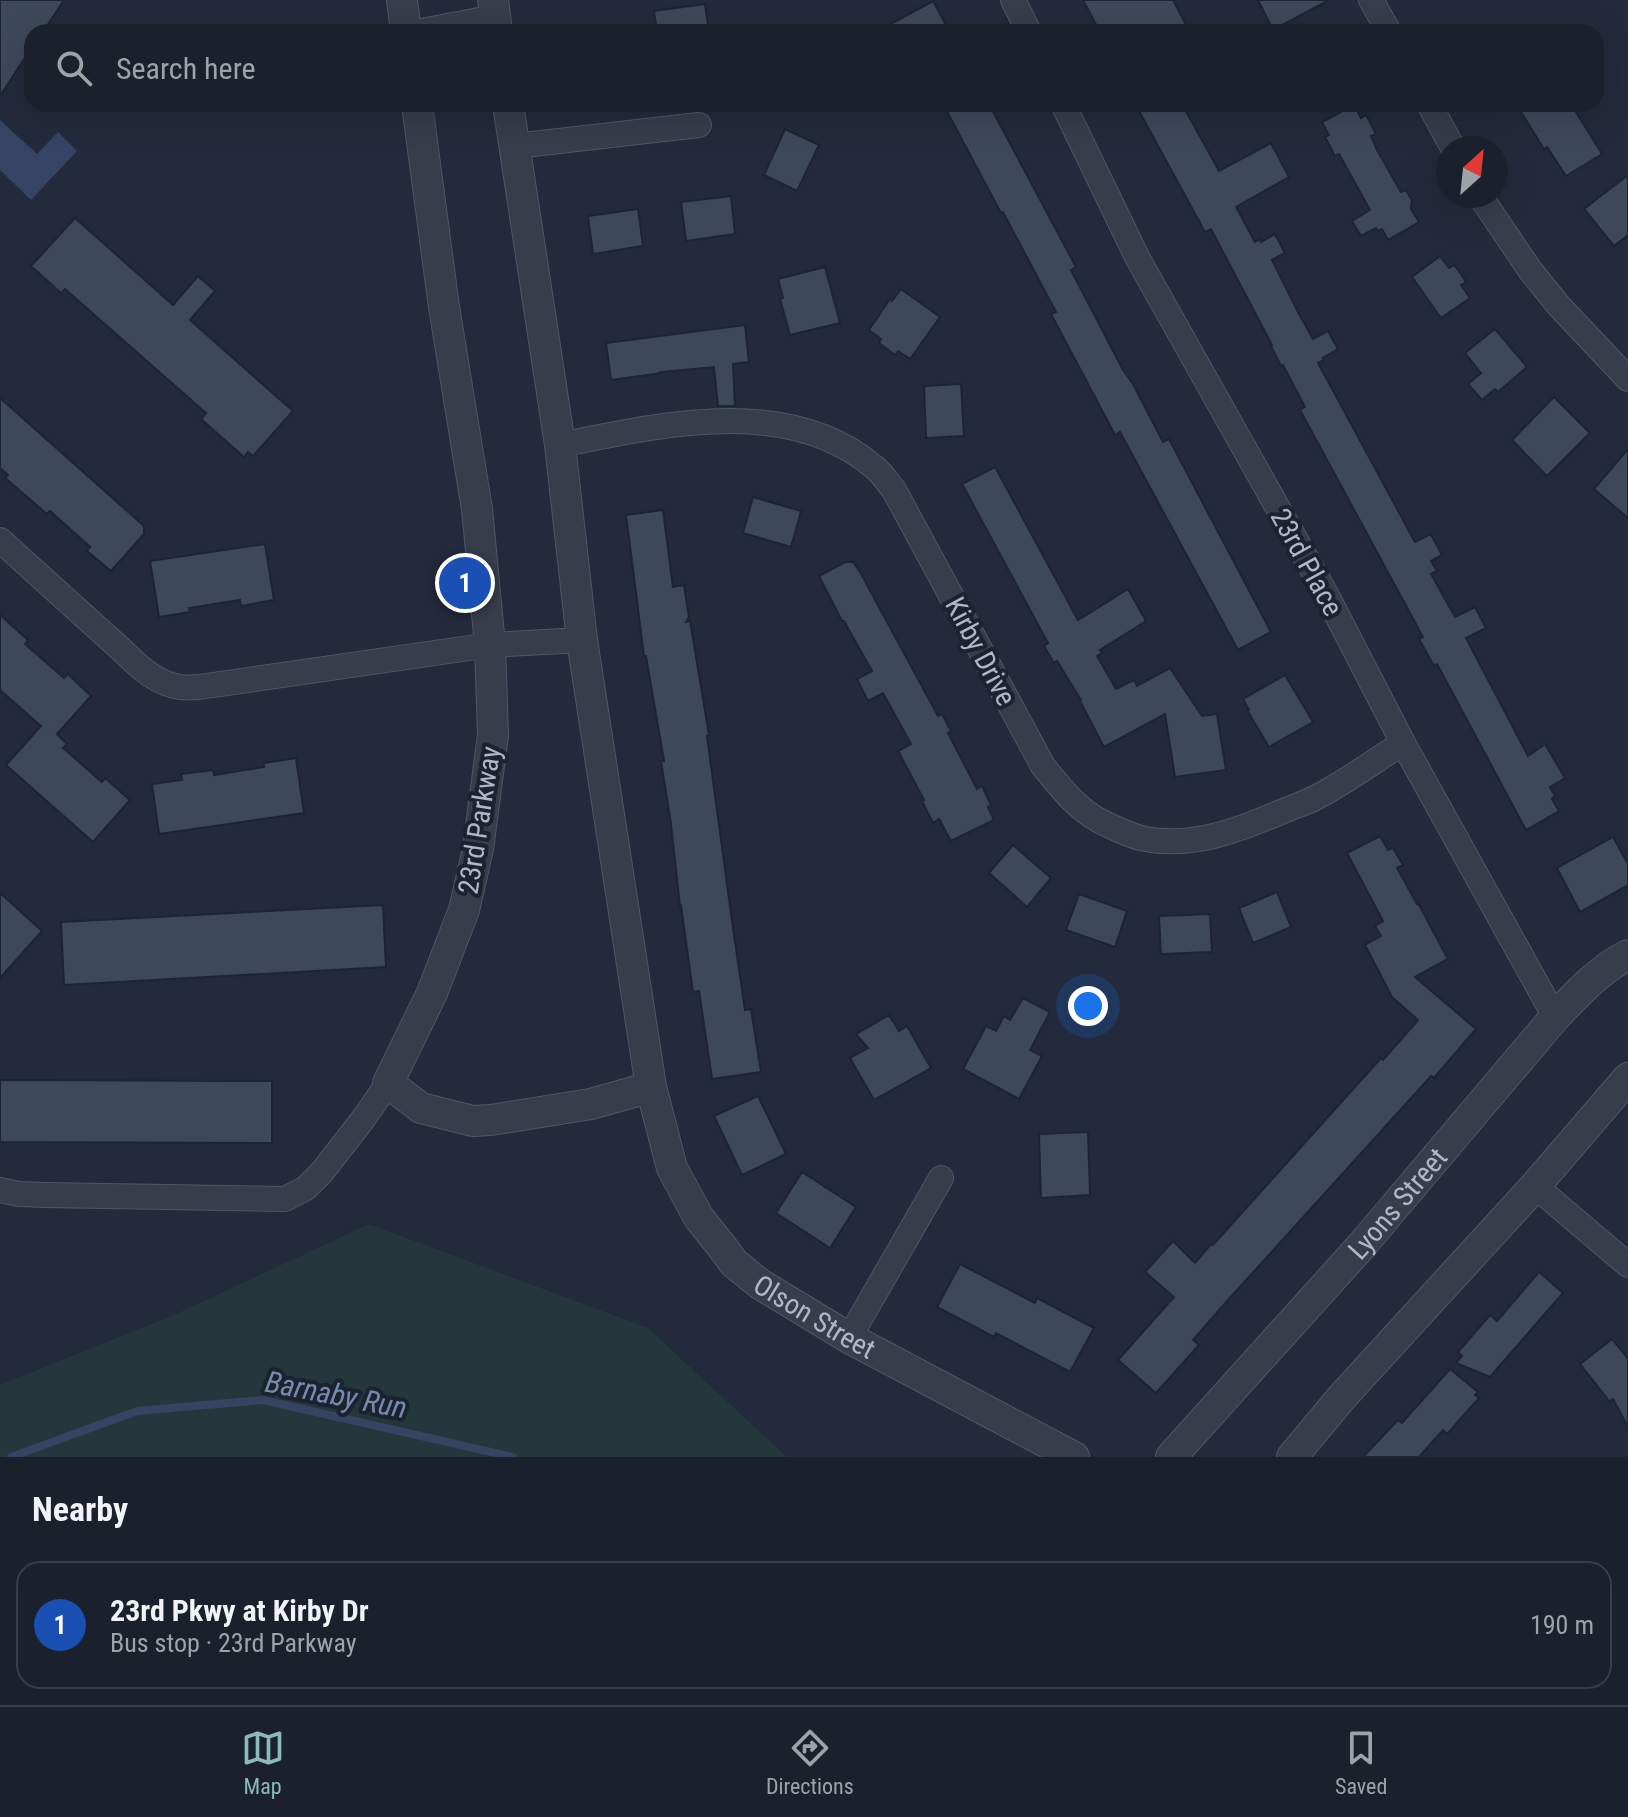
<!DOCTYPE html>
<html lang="en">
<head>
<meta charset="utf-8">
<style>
	body { margin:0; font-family:"Roboto Condensed",sans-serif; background:#232834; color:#f1f3f6 }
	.compass { position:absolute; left:1436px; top:136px; width:72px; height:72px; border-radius:50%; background:#1a202c; box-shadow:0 8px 32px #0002; rotate:27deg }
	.you { position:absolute; left:1088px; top:1006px; width:28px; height:28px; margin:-20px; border:6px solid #fff; border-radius:50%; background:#1a73e8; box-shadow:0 0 0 12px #1a73e833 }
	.badge { display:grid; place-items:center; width:52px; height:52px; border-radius:50%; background:#8bbbb9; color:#fff; font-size:26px; font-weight:700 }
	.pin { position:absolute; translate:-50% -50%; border:4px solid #fff; box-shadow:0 2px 8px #0006 }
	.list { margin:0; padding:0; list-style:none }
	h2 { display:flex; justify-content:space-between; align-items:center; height:104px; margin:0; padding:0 32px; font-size:34px }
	h2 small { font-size:26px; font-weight:400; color:#9fa3a9 }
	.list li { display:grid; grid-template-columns:52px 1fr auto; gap:24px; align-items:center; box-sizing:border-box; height:128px; margin:0 16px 16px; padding:0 16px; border:2px solid #383e48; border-radius:24px }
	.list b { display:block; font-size:30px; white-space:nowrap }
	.list p { margin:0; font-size:26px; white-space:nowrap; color:#9fa3a9 }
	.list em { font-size:26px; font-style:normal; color:#9fa3a9 }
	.icon { flex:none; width:44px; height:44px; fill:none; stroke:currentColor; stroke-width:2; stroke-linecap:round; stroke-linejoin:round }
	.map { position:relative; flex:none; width:1628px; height:1457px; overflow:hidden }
	.search { position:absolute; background:#1a202c; box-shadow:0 8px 32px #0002; left:24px; right:24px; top:24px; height:88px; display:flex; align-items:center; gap:20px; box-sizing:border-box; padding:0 28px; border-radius:24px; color:#9fa3a9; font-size:30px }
	.sheet { height:248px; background:#1a202c }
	nav { display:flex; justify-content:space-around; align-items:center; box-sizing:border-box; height:112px; border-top:2px solid #383e48; background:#1a202c; font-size:22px; color:#9fa3a9 }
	nav a { display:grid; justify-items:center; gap:4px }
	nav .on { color:#8bbbb9 }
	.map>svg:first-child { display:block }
</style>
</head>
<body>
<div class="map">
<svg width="1628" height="1457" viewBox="0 0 1628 1457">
	<rect width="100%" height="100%" fill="#222a3b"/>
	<polygon fill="#24373c" points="369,1224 648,1328 787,1457 0,1457 0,1385 176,1314"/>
	<polygon fill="#354462" points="0,120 37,154 58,132 77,151 31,200 0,170"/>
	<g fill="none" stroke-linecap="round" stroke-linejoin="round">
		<polyline stroke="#354462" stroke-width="8" points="11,1457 137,1411 263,1400 513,1457"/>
	</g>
	<g fill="#3e485b" stroke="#1d2432" stroke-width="2">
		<polygon points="0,0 64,0 43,32 32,32 32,47 0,96"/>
		<polygon points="1083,0 1173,0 1190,32 1100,32"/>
		<polygon points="1258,0 1329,0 1273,30"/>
		<polygon points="933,1 950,32 876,32"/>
		<polygon points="705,4 709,32 657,32 654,11"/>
		<polygon points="943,104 989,104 1076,267 1071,270 1123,370 1133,384 1163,442 1169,439 1271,632 1238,650 1120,432 1115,435 1051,314 1056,312 1003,212 1001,213"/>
		<polygon points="1152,104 1182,104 1219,171 1271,143 1289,177 1236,207 1255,242 1260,239 1261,242 1275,234 1285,253 1272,260 1299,314 1313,339 1328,331 1338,349 1323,358 1324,360 1318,363 1415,542 1431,534 1442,555 1431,561 1437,571 1431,574 1455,617 1475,607 1486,628 1466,638 1528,756 1545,744 1565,778 1550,787 1555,796 1552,799 1559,811 1526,830 1437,664 1434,666 1419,639 1423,637 1300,410 1305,407 1283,365 1281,366 1271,346 1272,345 1211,229 1205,232 1139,111"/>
		<polygon points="1516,104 1571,104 1602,154 1566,176 1547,147 1544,149"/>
		<polygon points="1354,105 1361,118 1366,115 1371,124 1376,134 1371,136 1377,150 1401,192 1406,190 1412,200 1411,209 1419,222 1388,240 1382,229 1377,231 1376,228 1361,236 1352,221 1370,210 1339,154 1335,156 1325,137 1329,135 1322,122"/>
		<polygon points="785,129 819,145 797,191 764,175"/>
		<polygon points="1628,175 1628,235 1614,246 1584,209"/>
		<polygon points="731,196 735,234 686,241 681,202"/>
		<polygon points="638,209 643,246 593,254 588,216"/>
		<polygon points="75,218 173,305 198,276 215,291 190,320 293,411 253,456 248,452 244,457 201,419 206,413 65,289 61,293 31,266"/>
		<polygon points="1440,256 1449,268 1454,265 1460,273 1466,282 1461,285 1470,298 1441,318 1412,277"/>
		<polygon points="825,267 840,323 790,335 780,299 783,298 778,279"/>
		<polygon points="901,289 940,317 910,359 898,351 895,355 879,343 881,339 869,330 890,299 892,301"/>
		<polygon points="745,325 749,362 733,364 735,406 718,406 714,367 661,372 662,373 611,380 606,343"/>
		<polygon points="1495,329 1527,367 1498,392 1495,389 1482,400 1468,384 1481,373 1465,353"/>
		<polygon points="961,384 964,436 926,438 924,386"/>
		<polygon points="1554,397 1590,433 1547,476 1512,440"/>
		<polygon points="0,398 144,526 144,534 111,571 87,551 90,547 50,511 47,514 5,478 8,475 0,468"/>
		<polygon points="1628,449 1628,518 1594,489"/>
		<polygon points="995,467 1078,620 1128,589 1146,621 1100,650 1102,653 1097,656 1116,689 1134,680 1137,686 1170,668 1202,716 1217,714 1226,770 1175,777 1165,714 1104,747 1080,701 1081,700 1057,661 1054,663 1044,646 1048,643 962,484"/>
		<polygon points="753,497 801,511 791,547 743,533"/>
		<polygon points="663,510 673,587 684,585 689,617 686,622 690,621 709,735 707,736 732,921 745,1010 751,1009 761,1072 712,1079 699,991 693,992 681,906 680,907 671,824 661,761 664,761 646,656 644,656 626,515"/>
		<polygon points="265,544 274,600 241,606 240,600 189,608 190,612 159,617 150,561"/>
		<polygon points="845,562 853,562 860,572 938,716 942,714 951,731 948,733 977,789 982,786 991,805 988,807 994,820 951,841 939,819 933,823 922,801 924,800 898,751 911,744 883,693 868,701 857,679 872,671 844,621 842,621 819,576"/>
		<polygon points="0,615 28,640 25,644 64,678 68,674 91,696 57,734 67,744 63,748 102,782 105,778 130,800 93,842 6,765 41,726 0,690"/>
		<polygon points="1285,675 1313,722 1269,747 1247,710 1249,710 1243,699"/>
		<polygon points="296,758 304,813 159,834 152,784 182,780 181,774 213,770 214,775 264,767 264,763"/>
		<polygon points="1380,836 1388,850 1393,848 1403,865 1397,868 1417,904 1418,903 1448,959 1415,977 1476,1029 1434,1078 1431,1076 1228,1300 1193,1340 1199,1345 1156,1393 1118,1360 1174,1297 1145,1272 1173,1241 1195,1263 1211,1244 1213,1245 1381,1058 1383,1060 1418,1020 1392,997 1365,945 1381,936 1375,926 1383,921 1347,853"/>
		<polygon points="1613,837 1628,864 1628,885 1580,912 1557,868"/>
		<polygon points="1013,845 1051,878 1027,907 989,873"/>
		<polygon points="1277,892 1291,927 1253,943 1239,908"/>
		<polygon points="0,893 42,931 0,978"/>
		<polygon points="1079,894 1127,911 1115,947 1066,930"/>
		<polygon points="383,905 386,967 64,985 61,922"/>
		<polygon points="1210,914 1212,952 1161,954 1159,916"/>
		<polygon points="1023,998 1050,1012 1030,1050 1042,1056 1019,1099 963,1069 986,1026 996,1031 1004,1016 1010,1020"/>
		<polygon points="889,1015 899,1031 907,1026 931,1068 874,1100 850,1058 868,1048 856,1034"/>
		<polygon points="0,1080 272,1081 272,1143 0,1142"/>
		<polygon points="758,1096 786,1154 742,1175 714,1116"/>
		<polygon points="1088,1132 1090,1195 1041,1198 1039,1134"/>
		<polygon points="802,1172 856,1207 830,1248 776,1213"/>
		<polygon points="960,1264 1035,1303 1037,1298 1094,1328 1070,1372 996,1333 994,1337 937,1307"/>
		<polygon points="1539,1272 1563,1293 1490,1377 1456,1363 1462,1356 1458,1352 1490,1315 1497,1321"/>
		<polygon points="1612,1339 1628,1359 1628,1427 1613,1399 1610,1402 1580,1364"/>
		<polygon points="1450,1369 1478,1392 1475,1395 1479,1398 1447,1434 1443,1430 1419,1457 1363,1457 1398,1420 1402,1423"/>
	</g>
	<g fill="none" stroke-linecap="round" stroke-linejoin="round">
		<g stroke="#515766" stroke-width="26">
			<g id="minor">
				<polyline points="1013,0 1029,32"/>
				<polyline points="1371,0 1389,32"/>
				<polyline points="416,32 495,17"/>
				<polyline points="1063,104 1138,259 1325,592 1403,743 1555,1017"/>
				<polyline points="1429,104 1453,148"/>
				<polyline points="515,146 699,125"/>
				<polyline points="1480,196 1530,270 1559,306 1628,379"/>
				<path d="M560 445C659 425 789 394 874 467 882 473 888 483 894 490L1043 766C1060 787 1076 808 1100 821 1114 828 1130 836 1145 839 1193 848 1239 830 1281 812 1293 807 1305 803 1315 798 1346 782 1374 761 1403 743"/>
				<path d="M0 540 125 653C140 668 158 684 180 687 186 688 193 687 199 687L490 645 582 640"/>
				<polyline points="1535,1186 1628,1265"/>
				<polyline points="0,1190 19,1194 45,1195 285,1199 306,1188 322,1172 364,1118 388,1083"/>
				<polyline points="849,1338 941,1178"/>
			</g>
		</g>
		<g stroke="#515766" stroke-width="32">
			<g id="tertiary">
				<polyline points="402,0 406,32"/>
				<polyline points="493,0 497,32"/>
				<polyline points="417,104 444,307 477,509 490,645 493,735 478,849 464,910 432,993 388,1083 421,1108 473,1121 491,1120 591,1104 651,1087"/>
				<path id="s1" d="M508 104 560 445 582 640 651 1087 672 1168 699 1218 723 1248 734 1263 760 1284 849 1338 1074 1457"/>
				<path id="s2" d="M1171 1457 1363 1244 1555 1017C1577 994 1600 969 1628 955"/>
				<polyline points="1292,1457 1342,1397 1535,1186 1628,1078"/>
			</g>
		</g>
		<use href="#minor" stroke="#363d4b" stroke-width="24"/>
		<use href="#tertiary" stroke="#363d4b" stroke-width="30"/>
	</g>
	<g text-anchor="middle" stroke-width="8" stroke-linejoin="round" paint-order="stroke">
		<g font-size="28" fill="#b1b7c7" stroke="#1b2230">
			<text transform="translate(1307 562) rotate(61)" y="10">23rd Place</text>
			<text transform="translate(981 651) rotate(62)" y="10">Kirby Drive</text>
			<text transform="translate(479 820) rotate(-81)" y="10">23rd Parkway</text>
			<text dy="10" stroke="none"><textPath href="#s2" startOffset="340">Lyons Street</textPath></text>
			<text dy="10" stroke="none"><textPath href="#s1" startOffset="1288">Olson Street</textPath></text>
		</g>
		<g font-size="30" font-style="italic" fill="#788baf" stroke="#1b2230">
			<text transform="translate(336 1395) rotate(11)" y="10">Barnaby Run</text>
		</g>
	</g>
</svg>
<svg class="compass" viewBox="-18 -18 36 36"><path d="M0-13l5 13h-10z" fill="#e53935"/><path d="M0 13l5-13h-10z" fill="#9fa3a9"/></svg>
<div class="you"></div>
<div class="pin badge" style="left:465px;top:583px;background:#1a4fb4">1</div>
<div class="search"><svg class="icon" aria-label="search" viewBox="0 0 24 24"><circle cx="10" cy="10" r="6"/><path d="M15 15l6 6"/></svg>Search here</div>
</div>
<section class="sheet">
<h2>Nearby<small></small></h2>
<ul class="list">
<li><span class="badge" style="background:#1a4fb4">1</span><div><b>23rd Pkwy at Kirby Dr</b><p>Bus stop · 23rd Parkway</p></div><em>190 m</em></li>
</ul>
</section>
<nav>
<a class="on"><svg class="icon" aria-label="map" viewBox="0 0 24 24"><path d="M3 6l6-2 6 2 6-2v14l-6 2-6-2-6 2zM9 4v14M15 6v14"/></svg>Map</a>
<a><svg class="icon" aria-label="directions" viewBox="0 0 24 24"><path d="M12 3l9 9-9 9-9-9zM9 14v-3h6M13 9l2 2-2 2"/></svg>Directions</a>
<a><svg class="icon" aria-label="saved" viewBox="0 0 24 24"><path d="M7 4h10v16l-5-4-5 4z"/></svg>Saved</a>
</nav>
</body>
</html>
